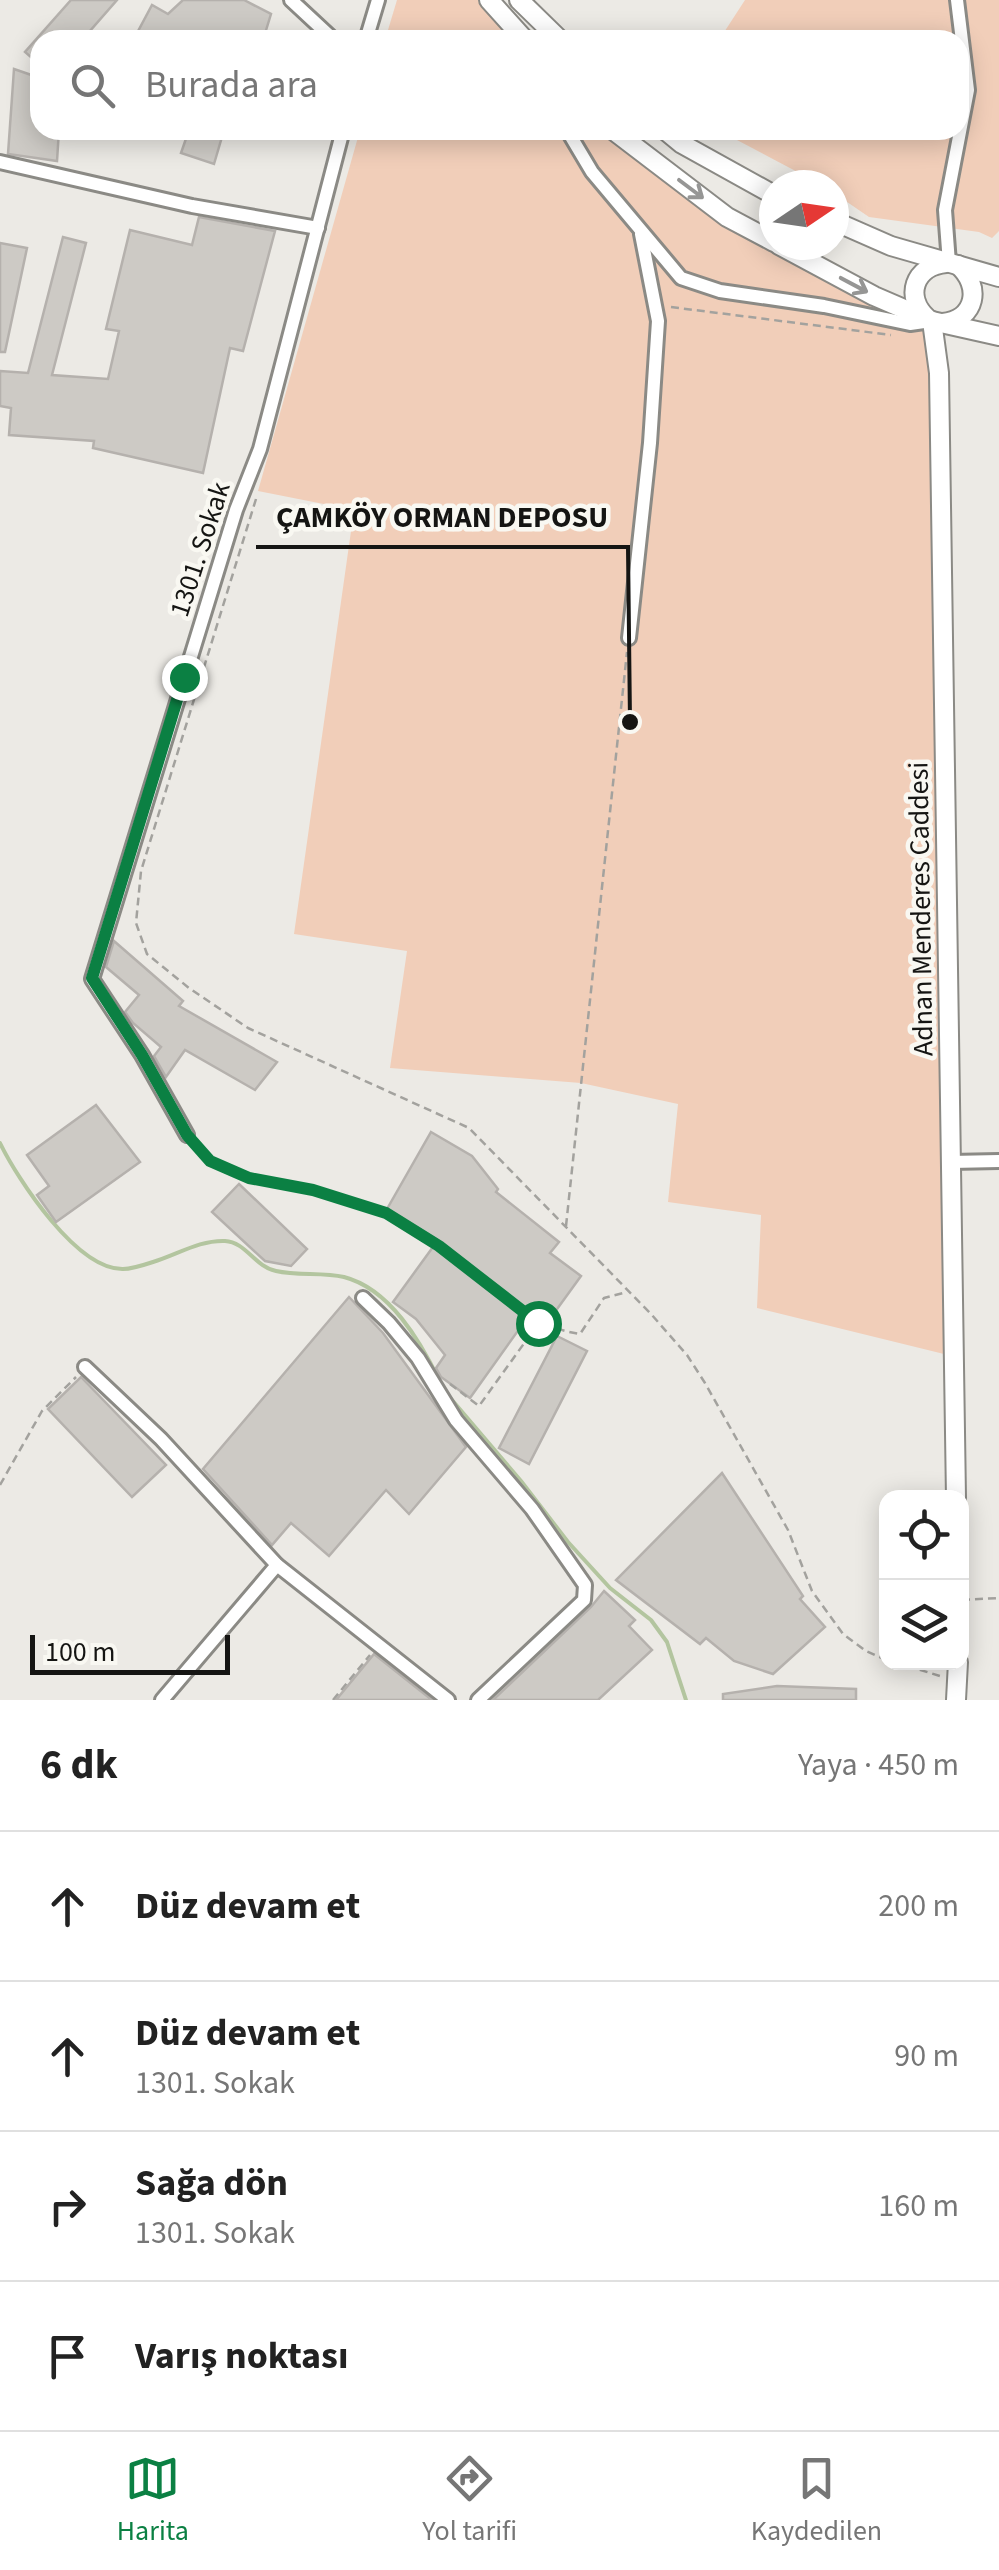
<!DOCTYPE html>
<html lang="tr">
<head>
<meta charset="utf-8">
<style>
	body { margin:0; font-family:"Source Sans 3",sans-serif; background:#f2f2f2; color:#222 }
	.controls { position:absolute; right:30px; bottom:30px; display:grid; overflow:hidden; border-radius:20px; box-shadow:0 5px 25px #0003 }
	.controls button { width:90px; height:90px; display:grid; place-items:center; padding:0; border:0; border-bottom:2px solid #e0e0e0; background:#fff; color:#222; font:50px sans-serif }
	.compass { position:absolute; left:759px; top:170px; width:90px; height:90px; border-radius:50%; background:#fff; box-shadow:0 5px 25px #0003; rotate:77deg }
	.scale { position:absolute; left:30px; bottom:25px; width:200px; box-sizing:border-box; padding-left:10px; border:5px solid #151513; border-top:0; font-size:28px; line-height:35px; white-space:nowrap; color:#151513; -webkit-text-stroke:8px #f9f8f2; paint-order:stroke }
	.stop { position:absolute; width:30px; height:30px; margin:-22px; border:8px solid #0b8043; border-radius:50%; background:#fff }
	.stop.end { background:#0b8043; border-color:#fff; box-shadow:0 2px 10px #0008 }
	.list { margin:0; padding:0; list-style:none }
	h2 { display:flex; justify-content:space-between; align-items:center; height:130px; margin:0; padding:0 40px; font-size:42px }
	h2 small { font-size:32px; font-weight:400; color:#767676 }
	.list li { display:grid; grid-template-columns:65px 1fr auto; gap:30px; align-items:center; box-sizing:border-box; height:150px; padding:0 40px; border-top:2px solid #e0e0e0 }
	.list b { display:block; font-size:38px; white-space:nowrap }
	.list p { margin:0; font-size:32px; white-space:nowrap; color:#767676 }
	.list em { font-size:32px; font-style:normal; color:#767676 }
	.icon { flex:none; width:55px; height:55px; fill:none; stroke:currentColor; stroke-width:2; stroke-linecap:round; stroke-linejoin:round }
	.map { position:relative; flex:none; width:999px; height:1700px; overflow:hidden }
	.search { position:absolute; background:#fff; box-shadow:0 5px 25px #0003; left:30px; right:30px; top:30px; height:110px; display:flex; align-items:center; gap:25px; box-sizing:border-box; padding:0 35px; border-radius:30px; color:#767676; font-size:38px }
	.sheet { height:730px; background:#fff }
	nav { display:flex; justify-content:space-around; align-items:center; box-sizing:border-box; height:140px; border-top:2px solid #e0e0e0; background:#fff; font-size:28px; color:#767676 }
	nav a { display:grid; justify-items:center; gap:5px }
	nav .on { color:#0b8043 }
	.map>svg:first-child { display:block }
</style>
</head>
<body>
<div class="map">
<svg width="999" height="1700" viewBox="0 0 999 1700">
	<rect width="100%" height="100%" fill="#eceae5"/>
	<g fill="#f1ceb9">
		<polygon points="397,0 489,0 529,40 385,40"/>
		<polygon points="745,0 999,0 999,231 992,238 979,232 869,217 834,193 834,185 822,185 718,130 959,130 959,40 719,40"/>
		<polygon points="360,130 618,130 681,193 932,321 944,1354 757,1308 761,1215 668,1202 678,1104 581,1083 390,1068 407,951 294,934 354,510 258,491"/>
	</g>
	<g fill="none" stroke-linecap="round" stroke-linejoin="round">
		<g stroke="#b3c59f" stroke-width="4">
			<path d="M0 1143C18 1180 77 1270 123 1269 132 1269 144 1265 153 1262 177 1255 199 1240 225 1241 246 1242 255 1267 276 1271 298 1276 322 1272 344 1277 390 1289 420 1341 439 1380"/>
			<polyline points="446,1393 521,1481 568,1542 610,1588 651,1620 667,1642 686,1700"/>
		</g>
	</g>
	<g fill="#cdcac5" stroke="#b5b1ad" stroke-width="2.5">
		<polygon points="71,0 117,0 82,40 40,40 40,65 25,52"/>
		<polygon points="183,0 244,0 271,14 263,40 145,40 136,35 152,5 168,14"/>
		<polygon points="14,69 40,78 40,130 59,130 57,161 8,154"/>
		<polygon points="189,130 224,130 214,164 181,153"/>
		<polygon points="199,217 275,231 243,351 230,348 203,473 93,448 94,441 9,435 11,408 0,406 0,371 28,373 63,237 86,243 52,375 108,379 119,331 106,329 130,230 192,245"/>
		<polygon points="0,243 27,248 5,352 0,352"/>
		<polygon points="114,941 183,1001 179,1006 277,1062 255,1090 185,1050 166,1077 154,1056 161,1047 133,1023 125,1012 139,995 106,967"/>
		<polygon points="96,1105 140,1162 56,1222 37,1195 49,1186 27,1155"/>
		<polygon points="431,1132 472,1156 498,1189 496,1192 559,1242 550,1253 581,1276 547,1323 532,1311 470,1398 441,1377 436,1368 445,1355 416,1319 393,1302 438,1240 387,1209"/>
		<polygon points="239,1184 307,1249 291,1266 265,1261 212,1212"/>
		<polygon points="349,1297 383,1333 466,1447 409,1514 386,1490 329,1556 291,1523 272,1545 203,1469"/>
		<polygon points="557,1336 587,1351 529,1464 499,1448"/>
		<polygon points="81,1377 166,1465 132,1497 48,1409"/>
		<polygon points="722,1473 803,1596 800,1599 825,1627 773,1674 734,1661 706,1638 700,1644 616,1580"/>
		<polygon points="604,1591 635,1620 629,1626 652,1650 598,1700 493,1700 591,1607"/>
		<polygon points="374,1654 432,1700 336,1700"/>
		<polygon points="777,1686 856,1689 856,1700 723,1700 723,1694"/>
	</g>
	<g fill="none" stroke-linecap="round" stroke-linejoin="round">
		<g stroke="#8b8a85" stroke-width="18">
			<g id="street">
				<polyline points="291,0 334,40"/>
				<polyline points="366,40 378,0"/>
				<polyline points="567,130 592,172 681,278 720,291 824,306 910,324 931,321"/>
				<polyline points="0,162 192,206 318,228"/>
				<polyline points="949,263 945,210 968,90 957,0"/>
				<polyline points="629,638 650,443 658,321 641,234"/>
				<polyline points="187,1135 142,1055 92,979 236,510 260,449 343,130"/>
				<polyline points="951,1162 999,1161"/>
				<polyline points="363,1298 389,1323 418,1358 456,1420 532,1509 585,1585 584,1600 478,1700"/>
				<polyline points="85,1367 161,1439 277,1565 448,1700"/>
				<polyline points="162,1700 277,1565"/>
			</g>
		</g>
		<g stroke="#8b8a85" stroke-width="22">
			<g id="secondary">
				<polyline points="489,0 525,40"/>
				<polyline points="519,0 560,40"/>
				<polyline points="613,130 727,217 774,242"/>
				<polyline points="665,130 682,144 774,195"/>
				<polyline points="834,221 891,246 999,277"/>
				<polyline points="779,245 874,296 932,321 999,336"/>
				<path d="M927 318C904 297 914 266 946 263"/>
				<polyline points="932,321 939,373 956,1498"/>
				<path d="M943 323C976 319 982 286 958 265"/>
				<polyline points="956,1700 958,1662"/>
			</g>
		</g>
		<g stroke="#a3a29e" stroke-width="2.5" stroke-dasharray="8 5" stroke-linecap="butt">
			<polyline points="671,307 891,335"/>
			<polyline points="256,499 141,871 136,923 147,954 189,988 248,1028 469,1128 651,1314 687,1355 705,1383 788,1530 812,1591 843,1634 866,1651 886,1660"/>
			<path d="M194 1143C199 1149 204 1157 209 1161 238 1182 280 1182 313 1190 336 1196 364 1203 386 1213 453 1244 507 1324 580 1334L604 1298 627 1292"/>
			<polyline points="566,1226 627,652"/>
			<polyline points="450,1384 479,1406 538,1324"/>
			<polyline points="0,1485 42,1411 76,1377"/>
			<polyline points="962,1600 999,1598"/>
			<polyline points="895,1662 943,1677"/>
			<polyline points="333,1700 370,1655"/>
		</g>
		<use href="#street" stroke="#fff" stroke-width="12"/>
		<use href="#secondary" stroke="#fff" stroke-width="18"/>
	</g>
	<defs><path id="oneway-shaft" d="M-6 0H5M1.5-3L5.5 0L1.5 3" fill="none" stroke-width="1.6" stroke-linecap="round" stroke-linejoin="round" transform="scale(2.5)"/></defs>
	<g stroke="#969695">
		<use href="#oneway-shaft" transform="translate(691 189) rotate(37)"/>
		<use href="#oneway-shaft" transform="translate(854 285) rotate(28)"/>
	</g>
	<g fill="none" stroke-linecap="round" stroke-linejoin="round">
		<polyline stroke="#0b8043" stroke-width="12" points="184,677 92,978 142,1055 187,1135 210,1161 249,1178 313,1190 386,1213 439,1246 538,1323"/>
	</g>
	<g text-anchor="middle" stroke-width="9" stroke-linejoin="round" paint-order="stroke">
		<g font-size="28" fill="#151513" stroke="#f9f8f2">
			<text transform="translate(199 549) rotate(-72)" y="10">1301. Sokak</text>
			<text transform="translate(920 909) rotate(-91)" y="10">Adnan Menderes Caddesi</text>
		</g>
	</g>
	<path fill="none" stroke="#151513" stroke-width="4" d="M630 722L628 547H256"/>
	<circle fill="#151513" stroke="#f9f8f2" stroke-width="4" cx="630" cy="722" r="10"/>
	<g font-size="30" text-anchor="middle" font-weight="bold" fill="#151513" stroke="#f9f8f2" stroke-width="9" stroke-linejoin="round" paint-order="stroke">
		<text x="442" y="527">ÇAMKÖY ORMAN DEPOSU</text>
	</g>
</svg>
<div class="controls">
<button><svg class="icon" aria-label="locate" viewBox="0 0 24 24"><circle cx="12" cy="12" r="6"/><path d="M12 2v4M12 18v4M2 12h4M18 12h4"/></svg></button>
<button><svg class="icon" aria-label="layers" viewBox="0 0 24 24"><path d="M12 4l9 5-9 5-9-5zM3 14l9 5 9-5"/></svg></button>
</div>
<svg class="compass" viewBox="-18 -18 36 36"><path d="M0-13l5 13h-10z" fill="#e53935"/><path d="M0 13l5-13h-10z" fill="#767676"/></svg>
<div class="scale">100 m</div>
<div class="stop" style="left:538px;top:1323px"></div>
<div class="stop end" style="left:184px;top:677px"></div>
<div class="search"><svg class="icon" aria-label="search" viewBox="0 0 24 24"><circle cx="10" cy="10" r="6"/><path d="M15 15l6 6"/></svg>Burada ara</div>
</div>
<section class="sheet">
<h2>6 dk<small>Yaya · 450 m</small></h2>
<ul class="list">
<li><svg class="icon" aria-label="ahead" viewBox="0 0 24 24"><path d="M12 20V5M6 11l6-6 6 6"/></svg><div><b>Düz devam et</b></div><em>200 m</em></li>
<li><svg class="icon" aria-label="ahead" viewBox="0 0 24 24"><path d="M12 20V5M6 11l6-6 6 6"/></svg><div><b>Düz devam et</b><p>1301. Sokak</p></div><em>90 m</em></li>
<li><svg class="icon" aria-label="right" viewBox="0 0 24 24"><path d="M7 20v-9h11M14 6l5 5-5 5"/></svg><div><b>Sağa dön</b><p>1301. Sokak</p></div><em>160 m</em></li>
<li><svg class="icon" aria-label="arrive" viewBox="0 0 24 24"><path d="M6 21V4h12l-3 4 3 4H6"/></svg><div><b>Varış noktası</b></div></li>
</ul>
</section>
<nav>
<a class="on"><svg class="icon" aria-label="map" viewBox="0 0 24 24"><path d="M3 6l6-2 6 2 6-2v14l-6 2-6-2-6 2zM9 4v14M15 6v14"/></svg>Harita</a>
<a><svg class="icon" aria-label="directions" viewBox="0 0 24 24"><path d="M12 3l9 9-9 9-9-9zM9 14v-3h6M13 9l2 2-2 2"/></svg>Yol tarifi</a>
<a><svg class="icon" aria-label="saved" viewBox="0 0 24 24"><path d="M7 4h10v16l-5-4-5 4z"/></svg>Kaydedilen</a>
</nav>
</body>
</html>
